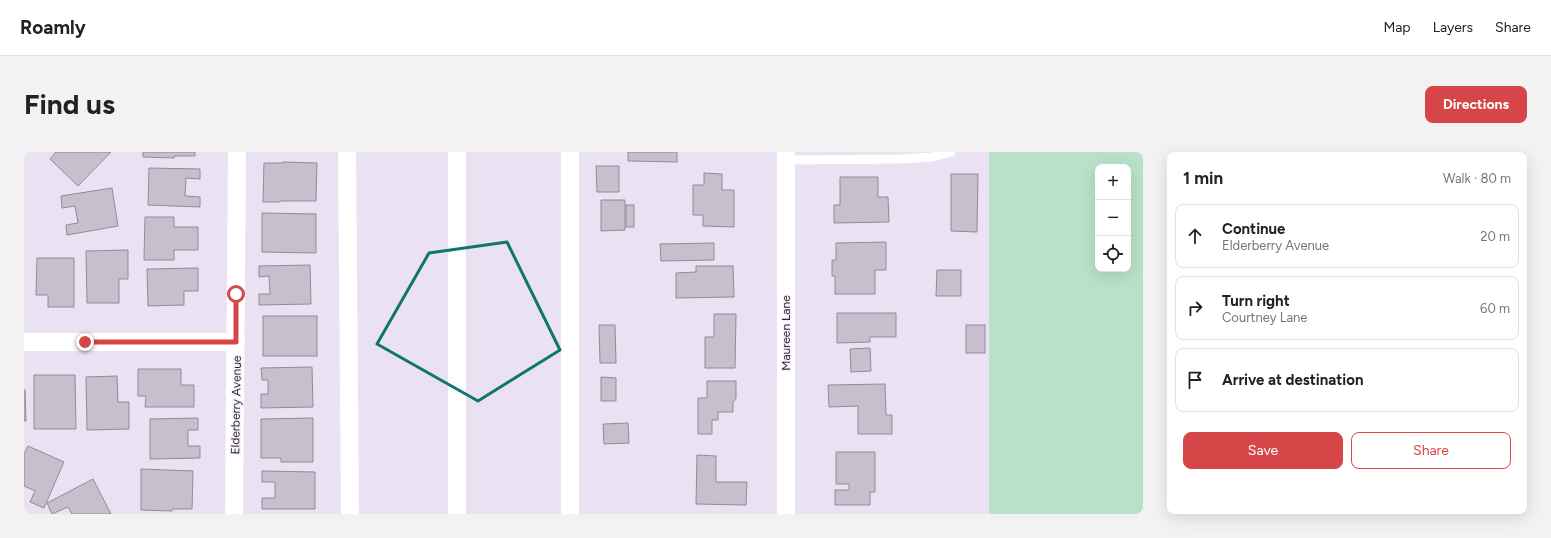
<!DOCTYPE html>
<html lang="en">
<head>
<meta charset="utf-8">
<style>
	body { margin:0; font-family:Figtree,sans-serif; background:#f2f2f2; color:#222 }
	.controls { position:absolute; right:12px; top:12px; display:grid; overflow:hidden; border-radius:8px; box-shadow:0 4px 16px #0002 }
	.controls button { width:36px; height:36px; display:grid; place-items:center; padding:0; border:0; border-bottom:1px solid #e0e0e0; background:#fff; color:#222; font:20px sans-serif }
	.stop { position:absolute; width:12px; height:12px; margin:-9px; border:3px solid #d64648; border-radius:50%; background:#fff }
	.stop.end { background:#d64648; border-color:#fff; box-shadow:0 1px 4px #0008 }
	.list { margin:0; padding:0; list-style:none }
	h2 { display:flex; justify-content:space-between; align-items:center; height:52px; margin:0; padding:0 16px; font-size:17px }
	h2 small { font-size:13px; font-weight:400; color:#767676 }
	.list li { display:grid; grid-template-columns:26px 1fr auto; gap:12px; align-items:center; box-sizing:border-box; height:64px; margin:0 8px 8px; padding:0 8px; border:1px solid #e0e0e0; border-radius:8px }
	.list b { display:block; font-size:15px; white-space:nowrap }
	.list p { margin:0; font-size:13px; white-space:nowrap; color:#767676 }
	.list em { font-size:13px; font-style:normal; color:#767676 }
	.actions { display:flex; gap:8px; padding:12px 16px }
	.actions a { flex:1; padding:9px 0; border:1px solid #d64648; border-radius:8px; text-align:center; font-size:14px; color:#d64648 }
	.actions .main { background:#d64648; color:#fff }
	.icon { flex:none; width:22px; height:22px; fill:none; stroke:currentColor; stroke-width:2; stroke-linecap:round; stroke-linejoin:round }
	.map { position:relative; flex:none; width:1119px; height:362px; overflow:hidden; border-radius:8px }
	header { display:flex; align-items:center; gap:24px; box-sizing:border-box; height:56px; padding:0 20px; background:#fff; border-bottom:1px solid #e0e0e0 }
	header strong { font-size:19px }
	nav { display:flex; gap:22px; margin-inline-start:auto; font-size:14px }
	.intro { display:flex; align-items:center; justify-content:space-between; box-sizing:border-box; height:96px; padding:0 24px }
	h1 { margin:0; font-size:28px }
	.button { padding:10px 18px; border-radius:8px; background:#d64648; color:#fff; font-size:14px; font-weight:700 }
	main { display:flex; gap:24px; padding:0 24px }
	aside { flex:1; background:#fff; border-radius:8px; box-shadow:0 4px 16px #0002 }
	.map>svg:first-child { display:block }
</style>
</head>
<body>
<header>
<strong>Roamly</strong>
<nav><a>Map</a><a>Layers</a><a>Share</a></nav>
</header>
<div class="intro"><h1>Find us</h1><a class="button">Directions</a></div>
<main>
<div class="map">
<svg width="1119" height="362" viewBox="0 0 1119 362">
	<rect width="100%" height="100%" fill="#eae2f2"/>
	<path fill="#b9e1c9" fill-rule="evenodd" d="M965 0H1119V362H965ZM1074 15H1104V117H1074Z"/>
	<g fill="#c7bfce" stroke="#928a99">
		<polygon points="32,0 87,0 54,34 26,7"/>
		<polygon points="119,0 171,0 171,4 150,4 150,6 119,5"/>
		<polygon points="604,0 653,0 653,10 604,9"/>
		<polygon points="259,10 293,11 292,49 256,49 256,50 239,50 240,11 259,11"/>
		<polygon points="572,14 595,14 595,40 573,40"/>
		<polygon points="125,16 176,17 176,27 162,26 161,44 176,45 176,55 124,53"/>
		<polygon points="680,21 698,22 698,38 710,38 710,75 679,74 679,63 669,63 669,33 680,33"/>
		<polygon points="927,22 954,22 953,80 927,79"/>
		<polygon points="816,25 854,25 854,45 864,45 865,70 810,71 810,53 816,53"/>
		<polygon points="88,36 94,74 43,83 42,73 54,71 51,54 38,56 37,44"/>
		<polygon points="577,48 601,48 601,78 577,79"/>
		<rect x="602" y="53" width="8" height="22"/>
		<polygon points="238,61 292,62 292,101 238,100"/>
		<polygon points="121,65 150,65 150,75 174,75 174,98 150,98 150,108 120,108"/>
		<polygon points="862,90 862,118 851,118 851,142 811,142 811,124 808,124 808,108 812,108 812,91"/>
		<polygon points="690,91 690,108 637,109 636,92"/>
		<polygon points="104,98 104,127 95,127 95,151 63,151 62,99"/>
		<polygon points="13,106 50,106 50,155 24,155 24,143 12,143"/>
		<polygon points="286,113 287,152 235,153 235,142 246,142 245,124 235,125 235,114"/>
		<polygon points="672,114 709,114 710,145 652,146 652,121 672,120"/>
		<polygon points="174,116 174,139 160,139 160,153 124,154 123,117"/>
		<polygon points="913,118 937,118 937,144 912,144"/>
		<polygon points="813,161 872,161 872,185 846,185 846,190 813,191"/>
		<polygon points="690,162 712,162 711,216 681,216 681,185 690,185"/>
		<rect x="239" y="164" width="54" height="40"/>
		<polygon points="575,173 591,173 592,211 576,211"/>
		<rect x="942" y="173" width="19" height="28"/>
		<polygon points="846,196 847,219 827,220 826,197"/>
		<polygon points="288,215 289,255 237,256 237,242 244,242 244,228 238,228 237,216"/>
		<polygon points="114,217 157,217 157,233 170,233 170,255 121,255 122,244 114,244"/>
		<polygon points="10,223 51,223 52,277 10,277"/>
		<polygon points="93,224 94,250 105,250 105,277 63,278 62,225"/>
		<polygon points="577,225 592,226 592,249 577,249"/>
		<polygon points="683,229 712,229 712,247 709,250 709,260 694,260 694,268 688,268 688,282 674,282 674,246 683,246"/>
		<polygon points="861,232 862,263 868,263 868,282 834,282 834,254 805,255 804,233"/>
		<polygon points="0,238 1,238 2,269 0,269"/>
		<polygon points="174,266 174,278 164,278 164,294 176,294 176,306 126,307 126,267"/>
		<polygon points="289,266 289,310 257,310 257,306 237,306 237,267"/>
		<polygon points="604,271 605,291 580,292 579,272"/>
		<polygon points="4,294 40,310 20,356 6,350 11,339 0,334 0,302"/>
		<polygon points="812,300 851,300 851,340 846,340 846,353 811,353 811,338 825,338 825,332 812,332"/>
		<polygon points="673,303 692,304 692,330 723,330 722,353 672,352"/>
		<polygon points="117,317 169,319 168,357 148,357 148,359 117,358"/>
		<polygon points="238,319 291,320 291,357 238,357 238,346 251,346 251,330 238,330"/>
		<polygon points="69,327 87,362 48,362 44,355 28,362 23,351"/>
	</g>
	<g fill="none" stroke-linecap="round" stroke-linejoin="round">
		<polyline stroke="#fff" stroke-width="9" points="762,8 878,7 908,5 927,0"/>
		<g stroke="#fff" stroke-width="18">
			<polyline points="323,0 326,362"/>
			<polyline points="546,0 546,362"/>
			<polyline points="762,0 762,362"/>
			<polyline points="0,190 212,190"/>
			<polyline points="210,362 213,0"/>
			<polyline points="433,362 433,0"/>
		</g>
	</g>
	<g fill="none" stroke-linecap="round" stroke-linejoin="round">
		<polyline stroke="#d64648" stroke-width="5" points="61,190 212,190 212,142"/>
	</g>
	<path fill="none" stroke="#0f766e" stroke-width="3" stroke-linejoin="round" d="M483 90 536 198 454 249 353 192 405 101Z"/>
	<g text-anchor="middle" stroke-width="3" stroke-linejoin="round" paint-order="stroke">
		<g font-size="12" fill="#2e2b31" stroke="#f7f0fd">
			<text transform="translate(762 181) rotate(-90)" y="4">Maureen Lane</text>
			<text transform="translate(212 253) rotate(-89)" y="4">Elderberry Avenue</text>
		</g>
	</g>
</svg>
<div class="controls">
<button>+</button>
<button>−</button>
<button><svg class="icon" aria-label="locate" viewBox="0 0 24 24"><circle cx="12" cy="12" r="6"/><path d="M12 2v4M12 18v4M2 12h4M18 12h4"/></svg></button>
</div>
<div class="stop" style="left:212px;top:142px"></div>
<div class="stop end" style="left:61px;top:190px"></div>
</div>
<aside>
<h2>1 min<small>Walk · 80 m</small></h2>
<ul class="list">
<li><svg class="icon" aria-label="ahead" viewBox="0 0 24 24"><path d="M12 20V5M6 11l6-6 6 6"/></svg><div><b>Continue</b><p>Elderberry Avenue</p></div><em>20 m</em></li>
<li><svg class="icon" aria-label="right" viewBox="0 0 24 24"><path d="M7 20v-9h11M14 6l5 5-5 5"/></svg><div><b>Turn right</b><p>Courtney Lane</p></div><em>60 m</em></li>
<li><svg class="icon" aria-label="arrive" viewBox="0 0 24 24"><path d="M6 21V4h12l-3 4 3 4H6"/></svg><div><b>Arrive at destination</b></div></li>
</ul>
<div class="actions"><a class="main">Save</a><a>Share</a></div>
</aside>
</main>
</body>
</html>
